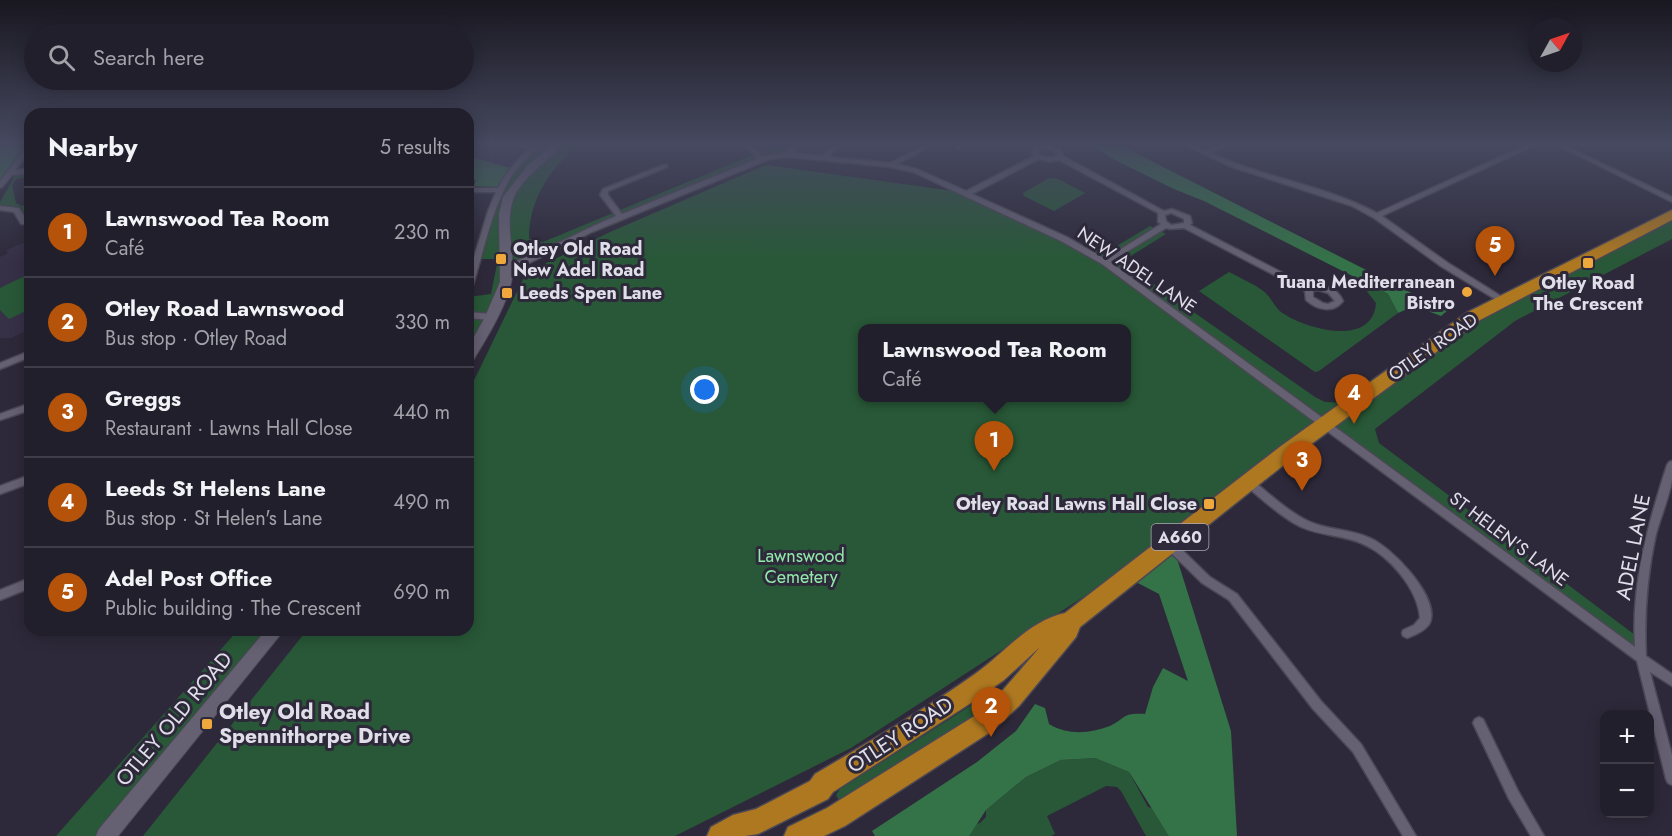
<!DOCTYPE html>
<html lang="en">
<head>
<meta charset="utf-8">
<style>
	body { margin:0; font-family:Jost,sans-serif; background:#2a2734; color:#f1f3f6 }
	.controls { position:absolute; right:18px; bottom:18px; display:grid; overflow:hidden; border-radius:12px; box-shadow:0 3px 15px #0003 }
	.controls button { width:54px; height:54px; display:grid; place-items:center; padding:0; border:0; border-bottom:2px solid #3f3d48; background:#221f2c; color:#f1f3f6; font:30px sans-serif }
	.compass { position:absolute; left:1528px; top:18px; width:54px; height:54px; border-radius:50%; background:#221f2c; box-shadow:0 3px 15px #0003; rotate:50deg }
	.you { position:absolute; left:705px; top:390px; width:21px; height:21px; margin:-15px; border:4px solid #fff; border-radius:50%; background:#1a73e8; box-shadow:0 0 0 9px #1a73e833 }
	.badge { display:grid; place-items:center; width:39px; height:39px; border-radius:50%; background:#b45309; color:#fff; font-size:20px; font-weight:700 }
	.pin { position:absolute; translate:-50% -50px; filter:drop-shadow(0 2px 3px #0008) }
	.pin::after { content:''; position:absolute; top:32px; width:21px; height:18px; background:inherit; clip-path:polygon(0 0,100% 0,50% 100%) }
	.popup { position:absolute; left:858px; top:324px; width:273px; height:78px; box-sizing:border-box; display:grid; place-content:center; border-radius:12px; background:#221f2c; filter:drop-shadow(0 2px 4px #0005); font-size:20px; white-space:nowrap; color:#a2a2a9 }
	.popup b { font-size:22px; color:#f1f3f6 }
	.popup::after { content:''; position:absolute; left:50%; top:100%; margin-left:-12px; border:12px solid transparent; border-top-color:#221f2c }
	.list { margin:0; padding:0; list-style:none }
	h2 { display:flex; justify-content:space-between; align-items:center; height:78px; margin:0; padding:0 24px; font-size:26px }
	h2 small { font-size:20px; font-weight:400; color:#a2a2a9 }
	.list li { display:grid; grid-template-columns:39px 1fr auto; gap:18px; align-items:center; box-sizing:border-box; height:90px; padding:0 24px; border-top:2px solid #3f3d48 }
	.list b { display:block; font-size:22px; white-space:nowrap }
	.list p { margin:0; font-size:20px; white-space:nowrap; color:#a2a2a9 }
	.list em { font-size:20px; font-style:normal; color:#a2a2a9 }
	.icon { flex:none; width:33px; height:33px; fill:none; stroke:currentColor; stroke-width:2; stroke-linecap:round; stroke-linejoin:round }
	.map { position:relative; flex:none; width:1672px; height:836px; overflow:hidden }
	.search { position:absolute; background:#221f2c; box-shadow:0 3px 15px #0003; left:24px; top:24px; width:450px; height:66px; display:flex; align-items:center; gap:15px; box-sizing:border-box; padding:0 21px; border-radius:33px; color:#a2a2a9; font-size:22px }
	.panel { position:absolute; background:#221f2c; box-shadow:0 3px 15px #0003; left:24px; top:108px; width:450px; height:528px; border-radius:18px }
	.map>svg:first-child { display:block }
</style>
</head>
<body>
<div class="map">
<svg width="1672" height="836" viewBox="0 0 1672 836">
	<rect width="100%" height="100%" fill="#2d293a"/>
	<g fill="#373148">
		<polygon points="468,145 532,145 511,168 468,157"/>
		<polygon points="30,237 30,329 11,338 0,338 0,257 8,253 6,250 23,243"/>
	</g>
	<g fill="#285837" fill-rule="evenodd">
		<path d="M539 145H579C549 169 529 200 529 239L543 242 755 154 786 145H797L788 155 775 156 523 260H515L512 257 495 301 468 350V297L491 294 498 259H481C493 214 502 176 539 145Z"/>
		<path d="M766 165 968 193 1082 249 1110 250 1150 226 1166 234 1126 259 1128 266 1315 397 1325 402 1353 403 1474 316 1672 214V239L1515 321 1375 429 1379 443 1639 638 1641 657 1318 419 1114 577 851 748 675 836H143L307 630H468V393L526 273 610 232ZM862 328H1126V398H862Z"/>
		<polygon points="30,172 30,177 16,179 12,185 16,203 22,206 30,203 30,216 26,217 21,207 0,205 0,202 15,176"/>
		<polygon points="1049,178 1058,179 1085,193 1054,211 1024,196 1023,193"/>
		<path d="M1229 272C1240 278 1252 283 1262 290 1271 296 1275 309 1284 314 1309 330 1373 347 1376 303L1358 280 1388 294 1398 313 1319 371 1315 372 1199 291Z"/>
		<polygon points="25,276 30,280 30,309 9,319 0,310 0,288"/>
		<polygon points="238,630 269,630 96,836 56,836"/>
		<polygon points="981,699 986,699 991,702 991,707 840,802 836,795 840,789"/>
		<polygon points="1095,758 1129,772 1148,807 1159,810 1179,836 1146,836 1121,791 1117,787 1106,786 1047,816 1055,834 1051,836 959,836 971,825 980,823 986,817 986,810 1026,777 1061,760"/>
	</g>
	<g fill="#347248">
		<polygon points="0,145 25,145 0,180"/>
		<polygon points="1090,145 1120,145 1447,311 1441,316 1414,306 1398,313 1388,294 1204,201 1174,189 1115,160"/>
		<polygon points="468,157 471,157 511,168 497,187 474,186 476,180 468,179"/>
		<path d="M1174 549 1231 731 1237 836H1169L1129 772 1095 758 1061 760 1026 777 986 810 969 836H875L872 831 977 762 1016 731 1035 704 1045 708 1049 724C1067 735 1089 734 1110 726 1127 718 1121 713 1145 714L1153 687 1163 668 1188 681 1159 594 1132 580Z"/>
	</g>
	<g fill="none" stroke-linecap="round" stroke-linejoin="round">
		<g stroke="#4b4754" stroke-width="3">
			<g id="street">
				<polygon points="28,145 30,145 30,151 15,170 30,169 30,173 12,175 2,187 0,188 0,181"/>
				<path d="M515 145H539C530 156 519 165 511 177 491 210 484 251 472 288L468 291V277L488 211 496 192H468V188H498C506 173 516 161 528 149Z"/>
				<path d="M746 145H752L762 157 769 155 786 153 794 145H800L793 153 823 156C828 148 833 145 843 145L832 152 830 157 890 163 926 145H933L932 146 897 164 917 169 966 191 1034 156 1032 153 1035 148 1031 145 1050 146 1061 150 1063 156 1164 211 1172 209 1190 216 1192 223 1190 225 1310 287C1324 284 1337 287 1343 301 1333 314 1317 310 1306 300L1305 291 1184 228 1170 229 1166 228 1110 262 1635 647C1631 584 1648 524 1667 465L1669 462 1672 461C1672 467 1672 474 1672 480 1669 498 1661 516 1656 534 1647 575 1644 614 1646 656L1672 674V686L1650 672 1672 755V785L1668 783 1666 779 1637 661 1102 264 1061 241 913 172 891 167 788 157 770 159 592 232 529 263 506 270 502 268 503 266C542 253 578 232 616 216L600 195 603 189 663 165H667V167L608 191V195L622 214 757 159ZM1041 149 1051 150 1056 152 1057 155C1050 159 1044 158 1038 153ZM1039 159 1050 162 1059 160 1158 213V222L1161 224 1105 259 1067 237 972 194ZM1171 213 1184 219V223L1171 225 1166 221 1165 215ZM1318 290 1328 293 1335 301 1328 304 1323 303 1313 297V291Z"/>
				<polygon points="952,145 959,145 962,147 959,149"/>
				<path d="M1185 145H1193L1205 151 1220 145H1228L1227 146 1211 153C1264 178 1325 185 1377 213L1526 145H1534L1533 146 1382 216 1448 263 1507 300 1506 302H1500L1442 267 1374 218 1352 206 1229 166Z"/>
				<polygon points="1557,145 1564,145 1672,197 1672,202"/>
				<polygon points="0,206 19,208 28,222 24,224 21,224 14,212 0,210"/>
				<polygon points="468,312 491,314 495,317 491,320 468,318"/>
				<polygon points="30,351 30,357 0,369 0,363"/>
				<polygon points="28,404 30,404 30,410 0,420 0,414"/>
				<polygon points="30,475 30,483 0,494 0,486"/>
				<path d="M1249 479 1252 480C1270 494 1287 511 1308 521 1327 530 1350 529 1370 538 1391 547 1436 593 1431 619 1430 629 1415 635 1407 638L1403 636 1402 633 1403 630 1414 625 1420 618C1418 589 1389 555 1363 544 1344 535 1321 536 1301 527 1281 517 1263 500 1246 486L1244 483 1246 480Z"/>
				<polygon points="1170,541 1174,542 1210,577 1237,594 1321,701 1361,744 1416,836 1403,836 1353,752 1313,709 1229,600 1202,583 1166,548 1165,545 1166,542"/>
				<polygon points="30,578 30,588 0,600 0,590"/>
				<polygon points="1479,717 1483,719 1518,791 1544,836 1531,836 1509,799 1473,723 1475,719"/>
			</g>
		</g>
		<g stroke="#4b4754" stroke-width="2">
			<g id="secondary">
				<path d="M552 145H562C548 161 520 179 513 200 504 226 517 259 511 283 505 309 486 339 472 362L468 363V348L485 317 500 282 499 214 503 197 528 165Z"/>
				<polygon points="266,630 284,630 118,836 96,836 99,829"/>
			</g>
		</g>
		<g stroke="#4b4754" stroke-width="3">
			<path id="highway" d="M1672 210V220L1480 320 1295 456 1080 627 1076 637 1019 706 992 731 845 826 824 836H784L788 827 827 808 976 715 1003 690 1040 647 1004 680 974 701 833 792 828 799 758 834 745 836H707L711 827 733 815 756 809 810 781 815 774C869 742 924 710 975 674 1005 653 1028 621 1065 613L1281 446 1468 312Z"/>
		</g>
		<use href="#street" fill="#656173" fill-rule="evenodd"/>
		<use href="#secondary" fill="#656173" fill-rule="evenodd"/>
		<use href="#highway" fill="#ae7820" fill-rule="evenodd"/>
	</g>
	<linearGradient id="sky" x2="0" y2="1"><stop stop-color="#191720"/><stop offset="0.55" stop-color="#464960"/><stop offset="1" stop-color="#464960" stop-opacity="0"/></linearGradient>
	<rect width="1672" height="262" fill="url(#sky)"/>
	<g fill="#eea83c" stroke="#2d293a" stroke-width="2">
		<rect x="495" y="253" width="12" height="12" rx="3"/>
		<rect x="1582" y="257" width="12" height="12" rx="3"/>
		<circle cx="1467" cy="292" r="6"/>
		<rect x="501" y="287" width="12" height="12" rx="3"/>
		<rect x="1203" y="498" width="12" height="12" rx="3"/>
		<rect x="201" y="718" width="12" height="12" rx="3"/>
	</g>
	<g text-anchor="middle" stroke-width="6" stroke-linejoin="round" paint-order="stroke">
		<rect fill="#2d293a" stroke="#aaa8b4" stroke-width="1.5" x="1151.5" y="524" width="57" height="26" rx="4.5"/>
		<g font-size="16" font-weight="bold" fill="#e0dee9">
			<text x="1180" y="543">A660</text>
		</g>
		<g font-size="18" font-weight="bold" fill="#e0dee9" stroke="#2d293a" text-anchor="start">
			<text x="513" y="255">Otley Old Road<tspan x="513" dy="21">New Adel Road</tspan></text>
			<text x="1455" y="288" text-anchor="end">Tuana Mediterranean<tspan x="1455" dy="21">Bistro</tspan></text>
			<text x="1588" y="289" text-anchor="middle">Otley Road<tspan x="1588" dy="21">The Crescent</tspan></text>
			<text x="519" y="299">Leeds Spen Lane</text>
			<text x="1197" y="510" text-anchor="end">Otley Road Lawns Hall Close</text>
		</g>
		<g font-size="18" fill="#e0dee9" stroke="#2d293a">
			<text transform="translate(1137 270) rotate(34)" y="6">NEW ADEL LANE</text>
			<text transform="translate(1433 347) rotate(-35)" y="6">OTLEY ROAD</text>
			<text transform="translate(1509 539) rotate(37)" y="6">ST HELEN'S LANE</text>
		</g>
		<g font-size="18" fill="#91e9aa" stroke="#2d293a">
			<text x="801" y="562">Lawnswood<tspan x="801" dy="21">Cemetery</tspan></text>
		</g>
		<g font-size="21" fill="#e0dee9" stroke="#2d293a">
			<text transform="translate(1633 547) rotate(-79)" y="7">ADEL LANE</text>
			<text transform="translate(174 719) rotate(-50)" y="7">OTLEY OLD ROAD</text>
			<text transform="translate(900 735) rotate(-33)" y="7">OTLEY ROAD</text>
		</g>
		<g font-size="21" font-weight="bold" fill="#e0dee9" stroke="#2d293a" text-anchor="start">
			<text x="219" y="719">Otley Old Road<tspan x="219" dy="24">Spennithorpe Drive</tspan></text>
		</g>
	</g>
</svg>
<div class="controls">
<button>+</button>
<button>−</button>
</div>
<svg class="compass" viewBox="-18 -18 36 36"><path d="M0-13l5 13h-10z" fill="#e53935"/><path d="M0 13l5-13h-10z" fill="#a2a2a9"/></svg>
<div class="you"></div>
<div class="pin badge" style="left:994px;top:471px">1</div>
<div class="popup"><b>Lawnswood Tea Room</b>Café</div>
<div class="pin badge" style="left:991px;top:737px">2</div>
<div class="pin badge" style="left:1302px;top:491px">3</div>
<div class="pin badge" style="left:1354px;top:424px">4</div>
<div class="pin badge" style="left:1495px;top:276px">5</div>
<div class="search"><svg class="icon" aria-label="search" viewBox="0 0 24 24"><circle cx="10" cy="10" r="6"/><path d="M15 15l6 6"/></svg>Search here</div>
<section class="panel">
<h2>Nearby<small>5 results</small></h2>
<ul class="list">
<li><span class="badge">1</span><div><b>Lawnswood Tea Room</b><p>Café</p></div><em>230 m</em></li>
<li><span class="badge">2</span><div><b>Otley Road Lawnswood</b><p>Bus stop · Otley Road</p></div><em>330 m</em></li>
<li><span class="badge">3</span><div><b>Greggs</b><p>Restaurant · Lawns Hall Close</p></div><em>440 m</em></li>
<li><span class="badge">4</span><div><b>Leeds St Helens Lane</b><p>Bus stop · St Helen's Lane</p></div><em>490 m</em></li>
<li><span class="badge">5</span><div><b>Adel Post Office</b><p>Public building · The Crescent</p></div><em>690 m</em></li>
</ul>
</section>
</div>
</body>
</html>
